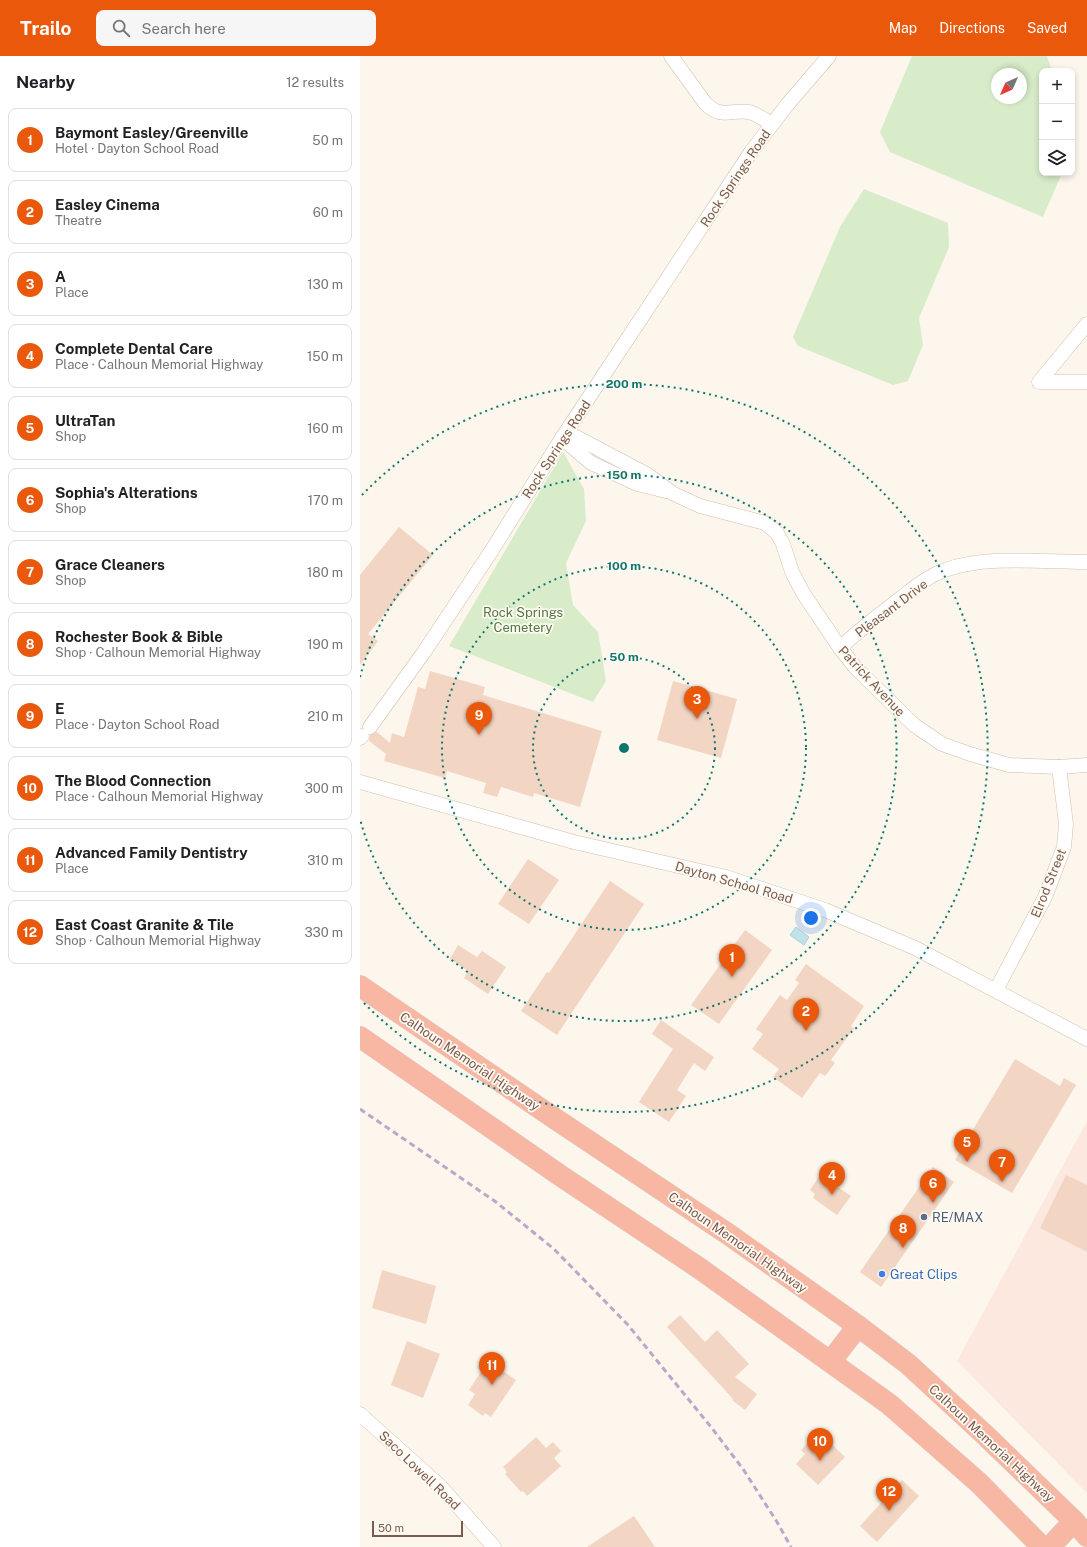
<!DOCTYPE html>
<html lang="en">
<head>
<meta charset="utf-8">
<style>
	body { margin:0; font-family:"Public Sans",sans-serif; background:#f6f6f6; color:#202124 }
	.controls { position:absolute; right:12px; top:12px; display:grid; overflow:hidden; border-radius:8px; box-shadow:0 2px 6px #0003 }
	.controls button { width:36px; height:36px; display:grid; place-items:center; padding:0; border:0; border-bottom:1px solid #e0e0e0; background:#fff; color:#202124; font:20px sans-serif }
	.compass { position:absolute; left:631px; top:12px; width:36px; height:36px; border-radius:50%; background:#fff; box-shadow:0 2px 6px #0003; rotate:225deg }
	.scale { position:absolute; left:12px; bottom:10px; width:91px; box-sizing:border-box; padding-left:4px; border:2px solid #7a5c4d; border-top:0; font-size:11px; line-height:14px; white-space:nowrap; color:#7a5c4d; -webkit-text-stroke:3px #fffaf3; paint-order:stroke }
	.you { position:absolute; left:451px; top:862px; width:14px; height:14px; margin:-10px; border:3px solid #fff; border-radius:50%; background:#1a73e8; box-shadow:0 0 0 6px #1a73e833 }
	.badge { display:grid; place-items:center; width:26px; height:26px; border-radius:50%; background:#ea580c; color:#fff; font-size:13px; font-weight:700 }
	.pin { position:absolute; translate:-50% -33px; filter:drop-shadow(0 1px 2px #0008) }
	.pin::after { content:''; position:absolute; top:21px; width:14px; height:12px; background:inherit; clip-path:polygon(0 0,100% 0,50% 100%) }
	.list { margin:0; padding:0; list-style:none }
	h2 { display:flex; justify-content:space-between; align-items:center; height:52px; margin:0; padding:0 16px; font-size:17px }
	h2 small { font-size:13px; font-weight:400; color:#757577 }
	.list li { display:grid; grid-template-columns:26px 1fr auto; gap:12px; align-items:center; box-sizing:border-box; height:64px; margin:0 8px 8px; padding:0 8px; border:1px solid #e0e0e0; border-radius:8px }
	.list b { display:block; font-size:15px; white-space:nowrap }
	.list p { margin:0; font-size:13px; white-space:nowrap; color:#757577 }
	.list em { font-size:13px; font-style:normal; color:#757577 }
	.icon { flex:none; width:22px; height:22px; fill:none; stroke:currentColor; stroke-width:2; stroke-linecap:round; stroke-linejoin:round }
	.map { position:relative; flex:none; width:727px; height:1491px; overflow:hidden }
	header { display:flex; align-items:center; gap:24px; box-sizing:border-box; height:56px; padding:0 20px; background:#ea580c; color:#fff }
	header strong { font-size:19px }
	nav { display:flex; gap:22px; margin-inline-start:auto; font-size:14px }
	.search { width:280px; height:36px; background:#f6f6f6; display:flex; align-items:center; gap:10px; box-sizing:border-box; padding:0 14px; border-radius:8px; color:#757577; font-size:15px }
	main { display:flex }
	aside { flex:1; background:#fff }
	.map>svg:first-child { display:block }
</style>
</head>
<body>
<header>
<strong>Trailo</strong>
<div class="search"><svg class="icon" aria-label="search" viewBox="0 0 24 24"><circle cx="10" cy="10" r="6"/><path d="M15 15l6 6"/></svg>Search here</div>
<nav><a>Map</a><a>Directions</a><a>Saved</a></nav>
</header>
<main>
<aside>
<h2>Nearby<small>12 results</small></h2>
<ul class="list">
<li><span class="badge">1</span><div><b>Baymont Easley/Greenville</b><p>Hotel · Dayton School Road</p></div><em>50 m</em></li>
<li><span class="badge">2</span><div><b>Easley Cinema</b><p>Theatre</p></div><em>60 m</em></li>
<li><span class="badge">3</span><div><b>A</b><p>Place</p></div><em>130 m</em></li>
<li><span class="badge">4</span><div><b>Complete Dental Care</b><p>Place · Calhoun Memorial Highway</p></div><em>150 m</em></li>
<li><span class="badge">5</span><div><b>UltraTan</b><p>Shop</p></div><em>160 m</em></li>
<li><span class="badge">6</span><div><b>Sophia's Alterations</b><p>Shop</p></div><em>170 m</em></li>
<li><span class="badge">7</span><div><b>Grace Cleaners</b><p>Shop</p></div><em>180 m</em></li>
<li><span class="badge">8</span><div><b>Rochester Book &amp; Bible</b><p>Shop · Calhoun Memorial Highway</p></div><em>190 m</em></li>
<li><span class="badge">9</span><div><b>E</b><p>Place · Dayton School Road</p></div><em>210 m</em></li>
<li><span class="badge">10</span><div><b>The Blood Connection</b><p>Place · Calhoun Memorial Highway</p></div><em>300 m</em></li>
<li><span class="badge">11</span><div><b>Advanced Family Dentistry</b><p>Place</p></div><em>310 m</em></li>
<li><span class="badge">12</span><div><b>East Coast Granite &amp; Tile</b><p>Shop · Calhoun Memorial Highway</p></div><em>330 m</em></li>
</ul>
</aside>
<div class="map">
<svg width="727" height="1491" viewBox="0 0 727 1491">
	<rect width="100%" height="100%" fill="#fdf6ec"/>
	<polygon fill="#fde8e0" points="727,1065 727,1437 597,1305"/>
	<g fill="#d8ecc9" fill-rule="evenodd">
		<path d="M552 0H687L692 15H682V117H702L683 161 530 96 520 76ZM637 18H661V42H637Z"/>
		<polygon points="504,133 588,167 589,191 559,262 563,289 548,325 533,329 438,290 433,281 480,171"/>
		<polygon points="203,396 224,433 226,465 206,507 213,549 238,576 246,625 233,646 89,590"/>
	</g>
	<polygon fill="#bfe3e8" stroke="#a5d3da" points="436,871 449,881 444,889 430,879"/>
	<g fill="#f3d5c3">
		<polygon points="39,471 73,499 8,578 18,585 0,609 0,519"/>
		<polygon points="70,615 125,631 123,639 242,675 220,751 174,737 173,741 141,731 137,741 123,737 126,727 87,715 85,722 24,705 26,698 9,685 10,679 17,676 30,687 32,677 44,681 58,631 65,633"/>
		<polygon points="313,625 377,643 361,702 297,684"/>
		<polygon points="168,803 199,824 169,868 138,848"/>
		<polygon points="250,825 284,848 197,979 161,955 187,916 189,917"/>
		<polygon points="385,874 412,894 359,968 331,949"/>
		<polygon points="98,889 117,901 122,895 146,911 128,938 104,922 108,915 90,903"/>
		<polygon points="446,908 504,950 491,970 494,972 471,1004 475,1007 465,1020 460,1017 442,1042 413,1021 419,1013 392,993 403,978 396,973 420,939 427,944 439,927 435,924"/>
		<polygon points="301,964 354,1001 345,1015 334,1007 317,1034 326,1040 309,1066 279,1046 313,993 292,978"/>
		<polygon points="655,1003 700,1030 704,1022 716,1029 652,1137 595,1104"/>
		<polygon points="573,1111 594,1126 521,1231 500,1216"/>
		<polygon points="460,1119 491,1140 477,1159 453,1142 455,1138 450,1134"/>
		<polygon points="706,1119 727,1129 727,1196 680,1172"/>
		<polygon points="22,1214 76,1230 66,1268 12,1252"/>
		<polygon points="320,1259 345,1286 357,1274 389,1308 375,1321 397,1338 385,1354 372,1344 373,1343 307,1271"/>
		<polygon points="47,1285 80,1298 63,1342 31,1329"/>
		<polygon points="128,1305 156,1324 131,1361 125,1357 123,1360 108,1349 115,1338 109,1334"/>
		<polygon points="463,1380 485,1401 458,1429 436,1408 445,1398 441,1394 451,1384 455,1388"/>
		<polygon points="176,1381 186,1392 193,1386 201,1395 194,1402 201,1410 167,1440 163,1435 161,1436 145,1418 147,1416 143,1411"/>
		<polygon points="542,1424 559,1440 517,1486 500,1470"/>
		<polygon points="274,1460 295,1491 227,1491"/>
	</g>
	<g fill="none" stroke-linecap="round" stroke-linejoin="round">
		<g stroke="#d1beb0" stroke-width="15">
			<g id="minor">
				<path d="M311 0 345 47C362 64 370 53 389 56 397 58 405 64 412 68"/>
				<polyline points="727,268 679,326 727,326"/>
				<polyline points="202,382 216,381 288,419 312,437 340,450 405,467 417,477 423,488 432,516 443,537 480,592 495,611 554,669 582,688 610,698 649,709 699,711 727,709"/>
				<polyline points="202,382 231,407 277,428 306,435"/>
				<path d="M480 592C499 574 520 558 541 542 554 532 568 520 585 514 626 499 683 506 727 506"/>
				<polyline points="10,671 64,596 132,494 202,382 391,96 427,49 469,0"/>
				<polyline points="0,682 2,680"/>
				<polyline points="0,726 214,786 366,821 465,854 555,892 727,983"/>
				<polyline points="636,934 685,841 704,791 706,768 699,711"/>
				<polyline points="0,1358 80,1430 134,1491"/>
			</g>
		</g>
		<g stroke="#dad1cd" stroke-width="22">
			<g id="highway">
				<polyline points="0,930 197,1064 368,1178 498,1270 548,1308 624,1378 714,1465 727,1480"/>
				<polyline points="0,981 201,1120 339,1212 529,1348 619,1427 682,1491"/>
				<polyline points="471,1305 498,1270"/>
				<polyline points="690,1491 714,1465"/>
			</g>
		</g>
		<use href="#minor" stroke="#fff" stroke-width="14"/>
		<use href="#highway" stroke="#f7b7a3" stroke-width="21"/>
		<polyline stroke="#b9a8c9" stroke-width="3" stroke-dasharray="6 4" stroke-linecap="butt" points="0,1053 136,1146 194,1193 268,1269 351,1371 383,1413 417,1466 431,1491"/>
	</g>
	<g fill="none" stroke="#0f766e" stroke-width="2" stroke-dasharray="2 4">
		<circle cx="264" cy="692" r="91"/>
		<circle cx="264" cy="692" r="182"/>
		<path d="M0 621A273 273 0 1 1 0 763"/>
		<path d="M2 439A364 364 0 1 1 2 945"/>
	</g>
	<circle fill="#5c6f8a" stroke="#fffaf3" stroke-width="1.5" cx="564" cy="1161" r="4"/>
	<circle fill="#3f7fe0" stroke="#fffaf3" stroke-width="1.5" cx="522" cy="1218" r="4"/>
	<g text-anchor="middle" stroke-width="3.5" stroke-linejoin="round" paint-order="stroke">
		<g font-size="13" fill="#7a5c4d" stroke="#fffaf3">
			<text transform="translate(375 122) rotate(-56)" y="5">Rock Springs Road</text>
			<text transform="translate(196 393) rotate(-57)" y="5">Rock Springs Road</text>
			<text transform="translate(531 552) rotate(-37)" y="5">Pleasant Drive</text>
			<text transform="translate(512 625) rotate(47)" y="5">Patrick Avenue</text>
			<text transform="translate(374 826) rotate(16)" y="5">Dayton School Road</text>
			<text transform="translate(688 827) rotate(-68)" y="5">Elrod Street</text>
			<text transform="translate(110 1005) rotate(34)" y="5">Calhoun Memorial Highway</text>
			<text transform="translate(378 1186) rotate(35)" y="5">Calhoun Memorial Highway</text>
			<text transform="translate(632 1387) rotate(43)" y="5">Calhoun Memorial Highway</text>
			<text transform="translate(60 1414) rotate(44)" y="5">Saco Lowell Road</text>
		</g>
		<g font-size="13" fill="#537a41" stroke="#fffaf3">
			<text x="163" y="561">Rock Springs<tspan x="163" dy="15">Cemetery</tspan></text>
		</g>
		<g font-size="13" fill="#4e5e75" stroke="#fffaf3" text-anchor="start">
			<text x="572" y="1166">RE/MAX</text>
		</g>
		<g font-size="13" fill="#366cbe" stroke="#fffaf3" text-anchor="start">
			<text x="530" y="1223">Great Clips</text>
		</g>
	</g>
	<circle cx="264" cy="692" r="6" fill="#0f766e" stroke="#fffaf3" stroke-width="2"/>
	<g font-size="12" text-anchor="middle" font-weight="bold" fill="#0f766e" stroke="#fffaf3" stroke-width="3.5" stroke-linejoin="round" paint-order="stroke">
		<text x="264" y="332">200 m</text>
		<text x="264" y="423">150 m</text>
		<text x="264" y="514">100 m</text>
		<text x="264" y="605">50 m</text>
	</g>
</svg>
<div class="controls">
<button>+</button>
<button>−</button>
<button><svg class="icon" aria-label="layers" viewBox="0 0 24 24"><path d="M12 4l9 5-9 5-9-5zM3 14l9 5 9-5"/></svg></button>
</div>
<svg class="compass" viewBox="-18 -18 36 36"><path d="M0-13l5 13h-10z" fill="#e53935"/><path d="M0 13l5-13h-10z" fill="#757577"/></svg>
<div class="scale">50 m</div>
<div class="you"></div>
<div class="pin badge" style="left:372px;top:921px">1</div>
<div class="pin badge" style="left:446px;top:975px">2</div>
<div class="pin badge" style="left:337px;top:663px">3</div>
<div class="pin badge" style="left:472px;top:1139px">4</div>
<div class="pin badge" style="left:607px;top:1106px">5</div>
<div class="pin badge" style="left:573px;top:1147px">6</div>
<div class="pin badge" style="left:642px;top:1126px">7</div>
<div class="pin badge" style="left:543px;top:1192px">8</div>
<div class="pin badge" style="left:119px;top:679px">9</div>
<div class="pin badge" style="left:460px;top:1405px">10</div>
<div class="pin badge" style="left:132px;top:1329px">11</div>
<div class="pin badge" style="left:529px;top:1455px">12</div>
</div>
</main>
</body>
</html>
